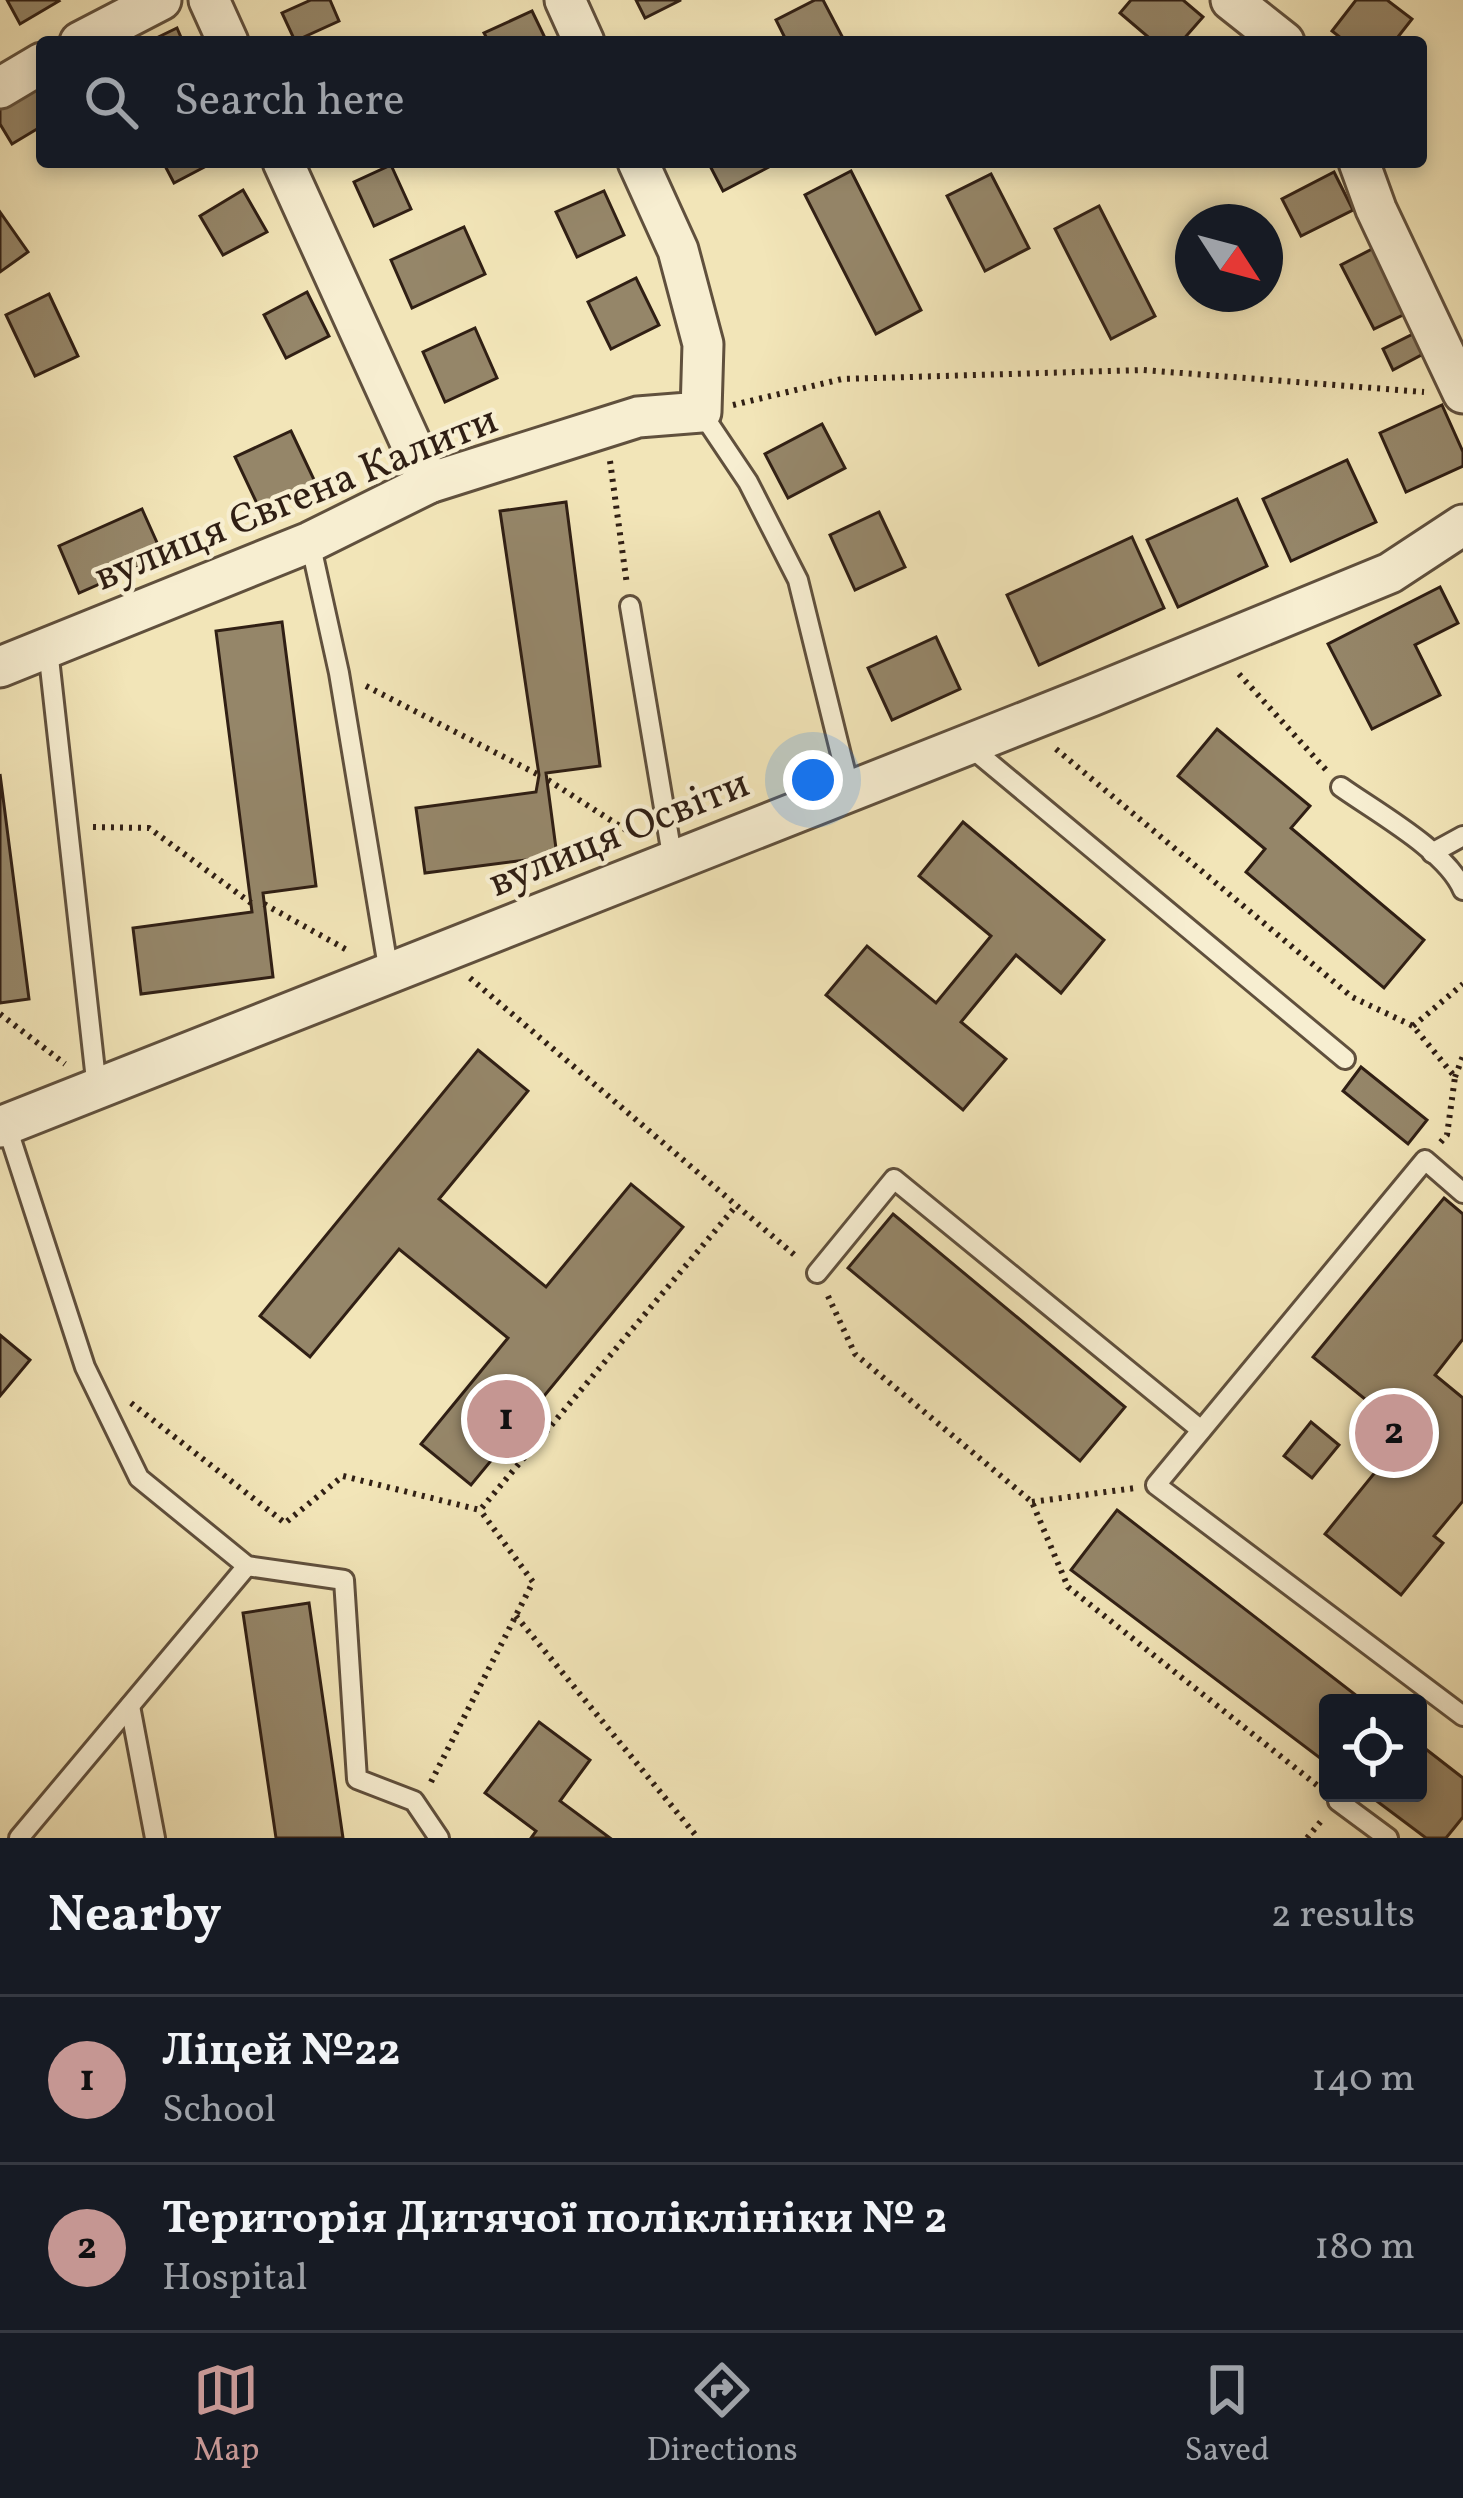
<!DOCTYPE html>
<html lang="en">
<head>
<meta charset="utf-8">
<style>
	body { margin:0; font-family:Vollkorn,serif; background:#242831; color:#f1f3f6 }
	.controls { position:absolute; right:36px; bottom:36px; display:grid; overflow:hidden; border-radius:12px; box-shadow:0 6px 18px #0003 }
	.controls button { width:108px; height:108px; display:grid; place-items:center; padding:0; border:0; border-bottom:3px solid #363941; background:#171b24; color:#f1f3f6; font:60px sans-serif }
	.compass { position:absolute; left:1175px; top:204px; width:108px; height:108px; border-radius:50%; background:#171b24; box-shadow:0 6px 18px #0003; rotate:126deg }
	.you { position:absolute; left:813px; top:780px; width:42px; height:42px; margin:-30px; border:9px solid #fff; border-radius:50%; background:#1a73e8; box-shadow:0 0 0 18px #1a73e833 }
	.badge { display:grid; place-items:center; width:78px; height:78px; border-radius:50%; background:#c59692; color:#111; font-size:39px; font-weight:700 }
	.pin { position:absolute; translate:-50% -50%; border:6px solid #fff; box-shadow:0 3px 12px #0006 }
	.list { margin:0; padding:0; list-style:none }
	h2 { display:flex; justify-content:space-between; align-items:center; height:156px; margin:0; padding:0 48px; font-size:51px }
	h2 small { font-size:39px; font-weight:400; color:#9ea1a6 }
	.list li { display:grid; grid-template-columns:78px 1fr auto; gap:36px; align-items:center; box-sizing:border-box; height:168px; padding:0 48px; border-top:3px solid #363941 }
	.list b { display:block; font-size:45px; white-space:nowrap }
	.list p { margin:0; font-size:39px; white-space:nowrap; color:#9ea1a6 }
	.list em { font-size:39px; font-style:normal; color:#9ea1a6 }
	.icon { flex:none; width:66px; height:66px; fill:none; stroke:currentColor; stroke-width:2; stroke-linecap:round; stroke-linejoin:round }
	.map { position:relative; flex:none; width:1463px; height:1838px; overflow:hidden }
	.search { position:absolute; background:#171b24; box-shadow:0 6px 18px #0003; left:36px; right:36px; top:36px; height:132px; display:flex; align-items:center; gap:30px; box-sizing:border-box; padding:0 42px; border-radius:12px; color:#9ea1a6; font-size:45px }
	.sheet { height:492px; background:#171b24 }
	nav { display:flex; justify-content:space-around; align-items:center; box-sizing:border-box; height:168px; border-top:3px solid #363941; background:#171b24; font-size:33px; color:#9ea1a6 }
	nav a { display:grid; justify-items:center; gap:6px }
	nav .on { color:#c59692 }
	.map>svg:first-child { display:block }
</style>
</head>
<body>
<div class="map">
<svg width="1463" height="1838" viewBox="0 0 1463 1838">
	<rect width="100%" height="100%" fill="#f2e5b8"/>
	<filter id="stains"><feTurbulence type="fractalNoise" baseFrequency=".00167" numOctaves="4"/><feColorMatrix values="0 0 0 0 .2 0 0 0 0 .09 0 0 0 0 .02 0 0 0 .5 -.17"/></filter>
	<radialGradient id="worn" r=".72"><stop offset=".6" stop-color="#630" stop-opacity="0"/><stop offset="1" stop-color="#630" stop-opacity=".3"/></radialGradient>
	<g fill="#958669" stroke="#301f14" stroke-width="3">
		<polygon points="7,0 58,0 59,1 20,24"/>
		<polygon points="311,0 330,0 339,21 295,41 282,13"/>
		<polygon points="636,0 681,0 645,18"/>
		<polygon points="815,0 823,0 845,42 787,42 776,20"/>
		<polygon points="1131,0 1183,0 1203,17 1181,42 1154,42 1120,13"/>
		<polygon points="1356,0 1387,0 1412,19 1394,42 1346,42 1332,31"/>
		<polygon points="532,11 547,42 489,42 484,33"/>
		<polygon points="177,28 183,42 148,42"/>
		<polygon points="39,86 42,126 12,144 0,124 0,109"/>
		<polygon points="163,162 214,162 174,183"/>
		<polygon points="708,162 766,162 769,167 723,191"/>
		<polygon points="391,165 411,209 374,226 354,182"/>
		<polygon points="851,171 921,310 876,334 805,195"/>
		<polygon points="1334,172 1353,210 1301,236 1282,199"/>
		<polygon points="991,174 1029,248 985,271 947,196"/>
		<polygon points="243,190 267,232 223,255 200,216"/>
		<polygon points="604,191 624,235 577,257 556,212"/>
		<polygon points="1099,206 1155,316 1111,339 1055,229"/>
		<polygon points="0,212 28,252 0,272"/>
		<polygon points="464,227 485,274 412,308 391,260"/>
		<polygon points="1376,247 1409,312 1374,329 1341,265"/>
		<polygon points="636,278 659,325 611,349 588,302"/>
		<polygon points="307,292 329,336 286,358 264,315"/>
		<polygon points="49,294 78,356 35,376 6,315"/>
		<polygon points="475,328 497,378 445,402 423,352"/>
		<polygon points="1415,333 1425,353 1393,370 1383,349"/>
		<polygon points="1442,405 1463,452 1463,466 1406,492 1380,433"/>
		<polygon points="822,424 845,468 788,498 765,454"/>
		<polygon points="291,431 317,486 261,512 235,457"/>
		<polygon points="1347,460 1376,522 1291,561 1263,499"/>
		<polygon points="1237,499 1267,566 1178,607 1147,540"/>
		<polygon points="566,502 600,766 546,773 557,856 425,873 416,808 536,792 539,775 500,511"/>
		<polygon points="142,509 163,556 79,593 59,546"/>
		<polygon points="879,512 905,567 855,590 830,535"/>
		<polygon points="1132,537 1164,608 1039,665 1007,595"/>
		<polygon points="1440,587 1458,623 1415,645 1440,695 1372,729 1328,644"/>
		<polygon points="282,622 316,886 263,893 273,977 141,994 133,928 252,912 216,631"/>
		<polygon points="936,637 960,689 892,720 868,668"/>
		<polygon points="1217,729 1310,806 1291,828 1424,940 1384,988 1246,872 1265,849 1178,776"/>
		<polygon points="0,774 29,999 0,1003"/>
		<polygon points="963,822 1104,940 1061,993 1016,955 961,1022 1006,1059 963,1110 826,995 867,946 936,1003 991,936 919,876"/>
		<polygon points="478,1050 528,1091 439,1199 546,1287 631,1184 683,1227 471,1485 421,1444 508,1338 399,1249 310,1357 260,1316"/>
		<polygon points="1361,1067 1427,1120 1408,1144 1343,1091"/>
		<polygon points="1444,1198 1463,1214 1463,1339 1435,1375 1463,1398 1463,1501 1434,1536 1443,1543 1401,1595 1325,1534 1407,1433 1313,1357"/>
		<polygon points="893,1214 1125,1407 1080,1461 848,1268"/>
		<polygon points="0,1335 30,1360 0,1396"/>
		<polygon points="1311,1422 1339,1445 1312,1478 1284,1456"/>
		<polygon points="1117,1510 1366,1703 1328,1703 1328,1764 1071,1570"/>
		<polygon points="309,1603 343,1838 276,1838 243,1613"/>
		<polygon points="539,1722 590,1760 560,1801 610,1838 531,1838 536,1831 485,1793"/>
		<polygon points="1418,1743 1463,1778 1463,1817 1446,1838 1426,1838 1366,1793 1418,1793"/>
	</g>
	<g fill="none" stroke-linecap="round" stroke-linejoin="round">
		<g stroke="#60503d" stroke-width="24">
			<g id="lane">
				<polyline points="701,412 748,482 798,580 850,791"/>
				<polyline points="310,542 339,673 389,973"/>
				<polyline points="630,606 673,861"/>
				<polyline points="48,649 97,1089"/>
				<polyline points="968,745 1345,1059"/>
				<path d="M1341 787C1376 812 1447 851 1463 890"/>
				<polyline points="1432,853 1463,836"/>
				<polyline points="6,1124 85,1367 139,1478 247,1566 344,1580 357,1779 414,1801 439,1838"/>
				<polyline points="1463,1193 1425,1160 1156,1485 1463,1716"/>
				<polyline points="817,1273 894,1179 1201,1430"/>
				<polyline points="130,1706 155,1838"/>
				<polyline points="1338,1801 1388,1838"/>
				<polyline points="19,1838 247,1566"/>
			</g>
		</g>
		<g stroke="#60503d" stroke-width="45">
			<g id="street">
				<polyline points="209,0 228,42"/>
				<polyline points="565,0 584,42"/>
				<polyline points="1231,0 1284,42"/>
				<polyline points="80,42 161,0"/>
				<polyline points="0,88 42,63"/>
				<polyline points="283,162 429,483"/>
				<polyline points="1359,162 1376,209 1463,393"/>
				<polyline points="0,667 310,542 429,483 638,417 701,412 703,344 678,250 638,162"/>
				<polyline points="0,1127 1091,696 1390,573 1463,525"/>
			</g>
		</g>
		<g stroke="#301f14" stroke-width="6" stroke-dasharray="3 6" stroke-linecap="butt">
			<polyline points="733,405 842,379 1143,370 1424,392"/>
			<polyline points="610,461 627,585"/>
			<polyline points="1239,674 1327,771"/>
			<polyline points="366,686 539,775"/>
			<polyline points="1056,749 1352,997 1413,1026 1455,1077 1447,1135 1440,1143"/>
			<polyline points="548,780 640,839"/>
			<polyline points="93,827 149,828 251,903"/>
			<polyline points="264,904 349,951"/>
			<polyline points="470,978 798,1258"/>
			<polyline points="0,1014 65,1064"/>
			<polyline points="1413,1026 1463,984"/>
			<polyline points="1455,1077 1463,1056"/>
			<polyline points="828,1296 855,1354 1032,1502 1068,1587 1318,1786"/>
			<polyline points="131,1403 285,1523 343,1476 480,1510 736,1206"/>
			<polyline points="1032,1502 1135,1488"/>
			<polyline points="516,1616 698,1838"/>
			<polyline points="431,1782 533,1582 480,1510"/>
			<polyline points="1307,1838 1322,1820"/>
		</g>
		<use href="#lane" stroke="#f7eed1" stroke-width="18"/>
		<use href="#street" stroke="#f7eed1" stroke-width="39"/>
	</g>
	<g text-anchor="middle" stroke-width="9" stroke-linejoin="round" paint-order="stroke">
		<g font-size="42" fill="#301f14" stroke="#f7eed1">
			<text transform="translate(295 496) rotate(-22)" y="15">вулиця Євгена Калити</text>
			<text transform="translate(618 831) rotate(-22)" y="15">вулиця Освіти</text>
		</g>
	</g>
	<rect width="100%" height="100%" filter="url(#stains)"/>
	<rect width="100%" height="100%" fill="url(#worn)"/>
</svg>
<div class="controls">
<button><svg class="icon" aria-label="locate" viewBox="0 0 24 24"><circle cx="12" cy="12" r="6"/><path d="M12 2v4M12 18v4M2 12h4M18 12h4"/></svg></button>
</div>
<svg class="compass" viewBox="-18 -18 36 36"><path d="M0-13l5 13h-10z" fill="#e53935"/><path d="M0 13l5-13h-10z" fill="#9ea1a6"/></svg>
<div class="you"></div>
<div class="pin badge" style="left:506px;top:1419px">1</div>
<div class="pin badge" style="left:1394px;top:1433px">2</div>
<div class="search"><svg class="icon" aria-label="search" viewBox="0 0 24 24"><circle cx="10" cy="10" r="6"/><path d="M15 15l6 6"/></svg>Search here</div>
</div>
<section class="sheet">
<h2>Nearby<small>2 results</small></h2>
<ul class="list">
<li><span class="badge">1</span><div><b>Ліцей №22</b><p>School</p></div><em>140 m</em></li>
<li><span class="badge">2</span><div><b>Територія Дитячої поліклініки № 2</b><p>Hospital</p></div><em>180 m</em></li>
</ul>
</section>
<nav>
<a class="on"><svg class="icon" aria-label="map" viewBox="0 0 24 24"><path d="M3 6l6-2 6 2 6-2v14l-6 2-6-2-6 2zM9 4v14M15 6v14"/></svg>Map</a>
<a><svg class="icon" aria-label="directions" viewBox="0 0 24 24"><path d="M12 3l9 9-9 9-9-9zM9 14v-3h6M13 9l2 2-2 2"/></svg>Directions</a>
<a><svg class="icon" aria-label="saved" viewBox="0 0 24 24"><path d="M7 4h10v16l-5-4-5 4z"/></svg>Saved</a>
</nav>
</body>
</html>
